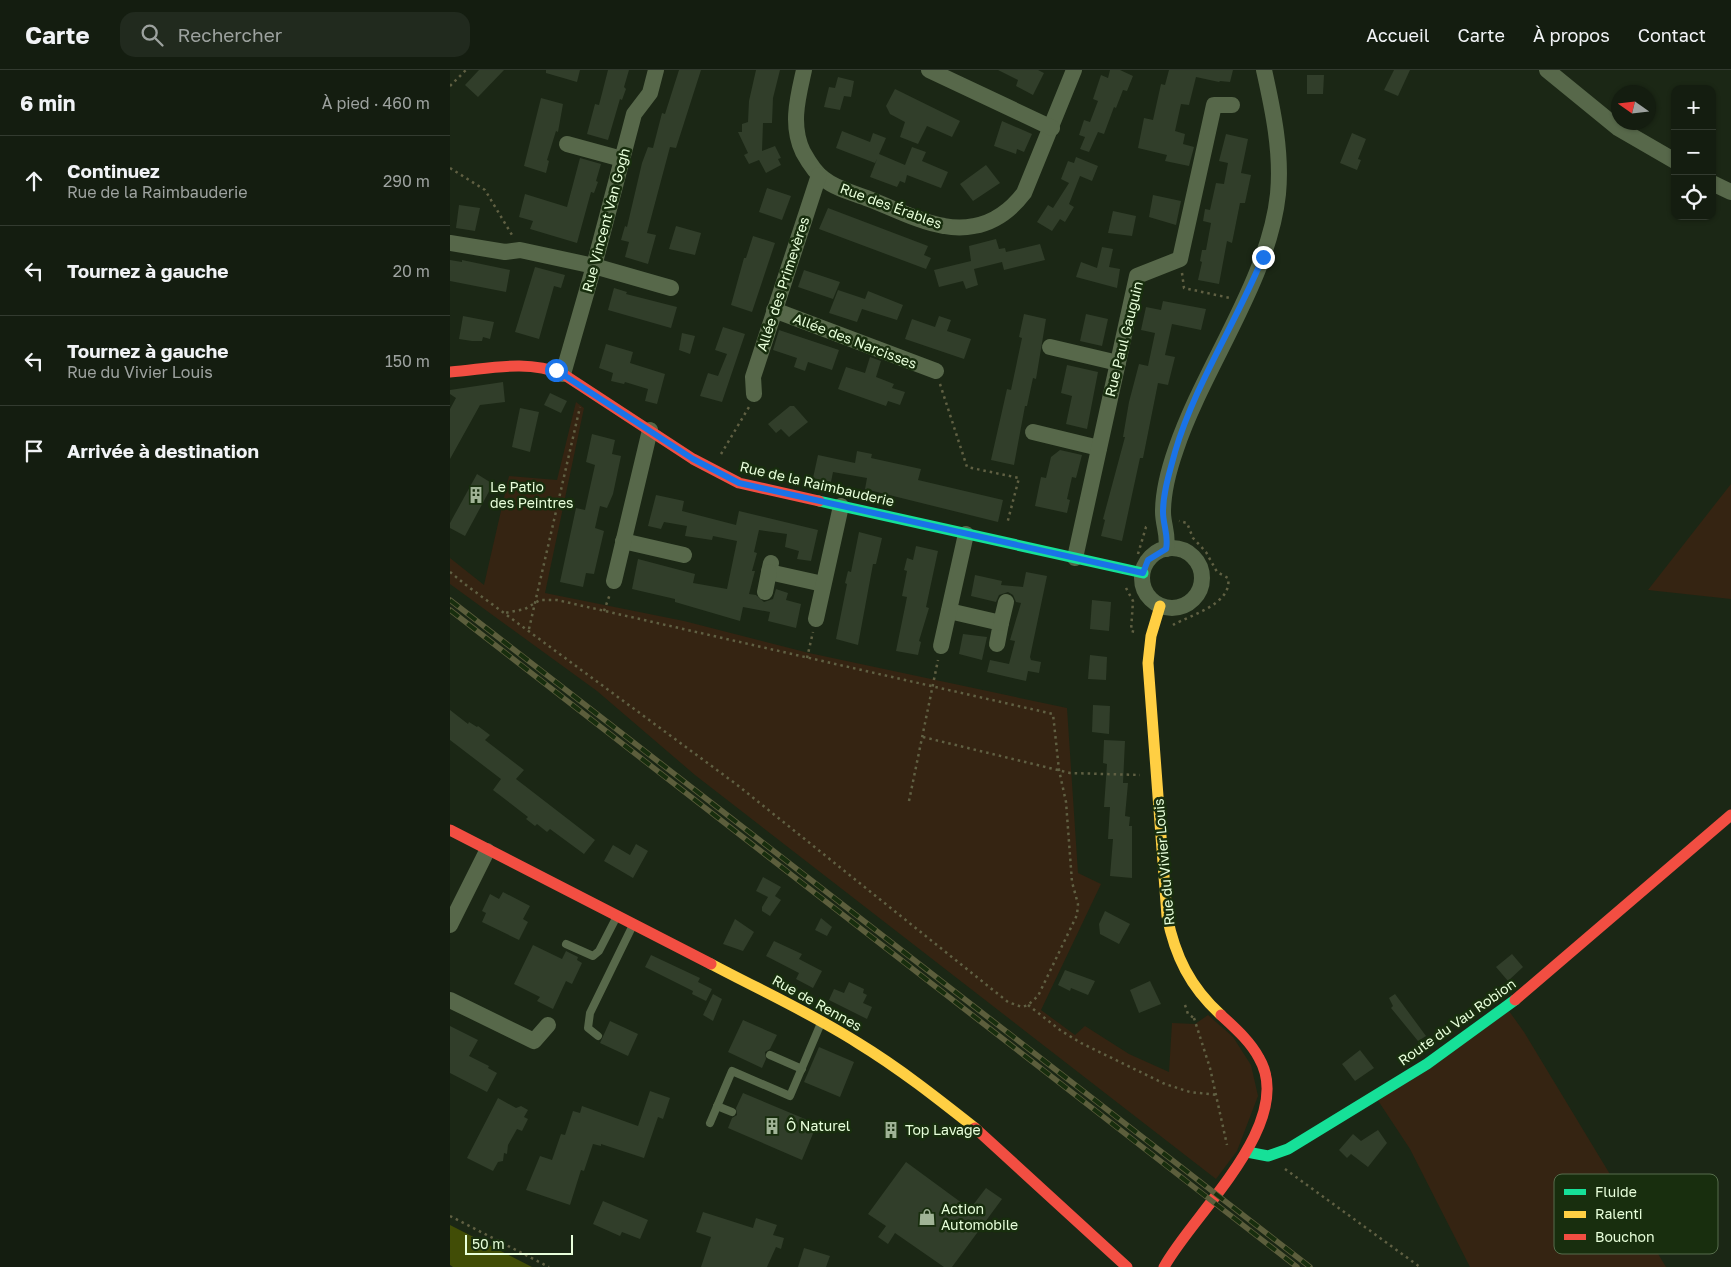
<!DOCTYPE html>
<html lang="fr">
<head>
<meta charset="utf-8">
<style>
	body { margin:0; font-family:"Golos Text",sans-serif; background:#212a1e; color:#f1f3f6 }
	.controls { position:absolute; right:15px; top:15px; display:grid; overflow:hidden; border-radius:10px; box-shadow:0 1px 4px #0004 }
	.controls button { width:45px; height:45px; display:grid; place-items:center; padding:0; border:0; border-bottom:1px solid #333b30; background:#141d10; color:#f1f3f6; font:25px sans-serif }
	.compass { position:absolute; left:1161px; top:15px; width:45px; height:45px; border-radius:50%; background:#141d10; box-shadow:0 1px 4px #0004; rotate:284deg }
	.scale { position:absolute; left:15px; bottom:12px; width:108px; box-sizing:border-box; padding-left:5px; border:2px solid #e8ffdb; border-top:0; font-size:14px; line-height:18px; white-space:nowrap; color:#e8ffdb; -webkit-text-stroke:4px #182e0e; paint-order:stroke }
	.stop { position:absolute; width:15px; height:15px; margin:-11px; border:4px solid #1a73e8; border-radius:50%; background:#fff }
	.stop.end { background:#1a73e8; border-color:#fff; box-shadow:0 1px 5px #0008 }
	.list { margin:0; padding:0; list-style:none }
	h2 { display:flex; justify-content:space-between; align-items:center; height:65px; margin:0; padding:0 20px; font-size:21px }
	h2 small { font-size:16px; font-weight:400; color:#9da29f }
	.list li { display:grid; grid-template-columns:32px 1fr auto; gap:15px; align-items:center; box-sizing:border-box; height:90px; padding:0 20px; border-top:1px solid #333b30 }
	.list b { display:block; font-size:19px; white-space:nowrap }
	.list p { margin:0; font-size:16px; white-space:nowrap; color:#9da29f }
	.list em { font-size:16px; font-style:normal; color:#9da29f }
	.icon { flex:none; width:28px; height:28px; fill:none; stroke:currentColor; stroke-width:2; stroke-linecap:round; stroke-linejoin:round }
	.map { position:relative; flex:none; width:1281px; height:1197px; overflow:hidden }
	header { display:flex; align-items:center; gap:30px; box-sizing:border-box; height:70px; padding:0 25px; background:#141d10; border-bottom:1px solid #333b30 }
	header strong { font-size:24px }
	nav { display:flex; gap:28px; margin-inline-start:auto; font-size:18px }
	.search { width:350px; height:45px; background:#212a1e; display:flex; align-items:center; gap:12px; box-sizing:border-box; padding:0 18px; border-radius:15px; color:#9da29f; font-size:19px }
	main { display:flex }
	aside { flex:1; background:#141d10 }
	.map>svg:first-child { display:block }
</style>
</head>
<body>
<header>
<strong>Carte</strong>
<div class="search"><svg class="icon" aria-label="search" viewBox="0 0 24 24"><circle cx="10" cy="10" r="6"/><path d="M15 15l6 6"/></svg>Rechercher</div>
<nav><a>Accueil</a><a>Carte</a><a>À propos</a><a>Contact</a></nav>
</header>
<main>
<aside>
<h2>6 min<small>À pied · 460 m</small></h2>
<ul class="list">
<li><svg class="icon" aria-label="ahead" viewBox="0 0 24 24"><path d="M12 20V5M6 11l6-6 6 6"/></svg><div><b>Continuez</b><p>Rue de la Raimbauderie</p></div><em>290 m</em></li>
<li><svg class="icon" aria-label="left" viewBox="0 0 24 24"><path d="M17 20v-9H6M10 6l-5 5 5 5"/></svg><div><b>Tournez à gauche</b></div><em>20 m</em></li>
<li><svg class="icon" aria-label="left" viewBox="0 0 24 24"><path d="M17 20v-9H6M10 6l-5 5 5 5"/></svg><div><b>Tournez à gauche</b><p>Rue du Vivier Louis</p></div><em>150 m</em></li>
<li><svg class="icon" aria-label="arrive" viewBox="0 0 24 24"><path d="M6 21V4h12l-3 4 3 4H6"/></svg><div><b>Arrivée à destination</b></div></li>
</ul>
</aside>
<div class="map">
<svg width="1281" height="1197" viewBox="0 0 1281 1197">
	<rect width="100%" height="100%" fill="#1b2715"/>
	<g fill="#352412">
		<polygon points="126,332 134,338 95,523 234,551 359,583 617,638 628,803 651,814 591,940 625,965 635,956 679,984 719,1002 722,953 745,954 758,945 783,967 801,995 808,1026 787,1081 766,1109 245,705 147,621 0,514 0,488 34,515 59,406 107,410"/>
		<polygon points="1281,414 1281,529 1198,520"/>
		<polygon points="1059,941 1074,962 1216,1197 1020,1197 960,1079 927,1029"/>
	</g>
	<polygon fill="#414d06" points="0,1155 82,1197 3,1197 0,1195"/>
	<g fill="#313e2a">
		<polygon points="29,0 54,0 28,27 15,15"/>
		<polygon points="96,0 130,0 127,12 96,3"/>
		<polygon points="158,0 179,0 174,17 176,19 172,30 170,29 158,70 137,64 145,34 149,35"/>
		<polygon points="229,0 251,0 226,78 220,77 197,163 206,165 198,194 175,187 179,172 171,170 175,156 177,157 192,93 198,77 203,78 212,43 215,44"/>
		<polygon points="306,0 330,0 323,28 322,53 313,53 312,81 325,76 331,88 328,89 331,95 316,103 309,90 299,94 294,85 298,83 288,62 292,62 292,54 298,52 299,31"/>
		<polygon points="548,0 588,0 594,3 583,25 566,16 568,10"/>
		<polygon points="660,0 670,0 683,6 677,21 673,20 666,38 664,37 654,64 648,62 639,82 630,79 635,67 629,65 634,50 640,52 648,31 643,29 651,5 658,8"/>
		<polygon points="719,0 783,0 780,12 770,11 769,12 746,7 739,35 731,34 725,61 735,64 733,74 744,77 739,96 715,91 717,85 688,78 694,48 703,50 711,14 715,15"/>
		<polygon points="944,0 960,0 948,26 934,20"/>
		<polygon points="857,5 874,5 873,24 857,24"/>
		<polygon points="388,7 404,11 401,27 394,26 390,40 374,37 379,17 385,18"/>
		<polygon points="445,19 510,51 502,67 477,56 468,74 450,67 455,52 440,44 436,36"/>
		<polygon points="91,28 113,34 108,62 106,61 97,90 99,91 96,103 74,96"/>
		<polygon points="552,51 582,64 574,82 567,79 566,84 544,76"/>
		<polygon points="392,61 420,72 423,63 436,68 429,84 455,95 462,77 476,82 472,91 498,102 491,118 457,105 455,113 450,111 447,117 420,107 427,89 425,93 386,78"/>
		<polygon points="902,63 916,69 908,89 911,90 907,100 890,93"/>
		<polygon points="776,64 798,69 791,103 801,105 795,133 790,133 782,173 777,171 769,214 748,210 752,192 750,191 752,180 756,180 761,153 753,151 755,139 760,140 766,113 774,114 778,93 769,91"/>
		<polygon points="626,87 648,96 642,111 630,106 619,134 624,137 615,152 610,149 602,161 587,152 598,135 603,138 619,113 611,109 618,91 624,93"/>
		<polygon points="130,88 151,94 146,111 148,112 144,123 141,122 127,173 80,159 83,151 69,147 75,124 117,137"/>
		<polygon points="536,95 550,113 523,131 510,114"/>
		<polygon points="317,118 341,126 332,150 309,142"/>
		<polygon points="703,125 731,131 726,155 699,147"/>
		<polygon points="9,135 30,138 25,161 6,158"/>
		<polygon points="378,138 478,176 474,185 481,188 476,199 369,159"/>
		<polygon points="663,141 686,146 682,166 658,163"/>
		<polygon points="226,156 251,163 245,185 219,179"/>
		<polygon points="303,166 325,173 302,242 281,235 294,188 296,188"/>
		<polygon points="546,169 549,179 555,178 556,182 590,174 595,190 554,200 552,192 524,199 528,215 516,219 513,211 489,217 484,200 521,191 519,176"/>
		<polygon points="652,177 663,179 659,197 670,199 667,218 626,207 631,192 647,198"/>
		<polygon points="0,190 12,192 12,190 60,200 56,222 0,211"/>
		<polygon points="85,197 115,205 111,218 104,216 89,269 65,262"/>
		<polygon points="354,200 390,212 383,229 348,217"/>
		<polygon points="164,218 177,222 176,224 227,237 221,258 158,240"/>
		<polygon points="388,220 415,229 418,221 453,235 447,250 412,239 407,252 379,243"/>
		<polygon points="713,231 756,239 751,260 722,254 715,285 725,287 718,315 708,313 693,388 690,388 672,471 651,466 655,450 653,449 675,367 673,367 679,332 689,294 698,296 705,263 691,260 696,237 711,240"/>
		<polygon points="574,244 596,249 586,309 583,308 577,336 575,336 564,395 541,390 557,319 561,320 572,268 569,267"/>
		<polygon points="636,244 658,249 652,276 630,271"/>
		<polygon points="13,246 44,252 40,269 33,267 32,271 22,271 9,269"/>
		<polygon points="489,246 501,250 497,261 521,269 514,289 455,269 462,249 485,257"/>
		<polygon points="273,257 295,264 272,332 250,326 258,303 268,306 277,284 265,280"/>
		<polygon points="329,260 389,280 382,300 358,292 355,301 344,297 347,288 323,280"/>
		<polygon points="232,263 245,266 240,284 229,280"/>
		<polygon points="156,274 183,282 180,293 215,304 207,334 195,331 198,319 175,312 174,314 161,311 163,303 149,298"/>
		<polygon points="420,287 431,291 426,307 444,314 442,318 455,322 450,335 438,331 436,336 388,319 396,297 415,303"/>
		<polygon points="617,295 648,302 637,359 616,354 622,326 611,323"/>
		<polygon points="53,312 55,332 30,335 0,389 0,339 6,328 0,324 0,320"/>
		<polygon points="100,323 117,331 111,343 94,335"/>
		<polygon points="340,336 344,336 358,352 339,367 331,359 326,363 318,354"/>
		<polygon points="70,338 89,342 80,382 62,377"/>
		<polygon points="142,364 165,370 162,384 171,386 163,424 157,438 150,436 145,458 154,461 144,504 136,503 133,517 110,512 126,438 135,440 145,395 136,392"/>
		<polygon points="610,380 632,385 626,408 622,407 617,429 620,430 617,443 585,436 591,407 596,408 601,387"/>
		<polygon points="407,381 422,384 421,388 471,399 468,410 553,430 548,452 415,419 417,408 383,402 381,412 363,408 368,385 405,393"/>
		<polygon points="27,404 43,414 15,466 0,458 0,453"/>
		<polygon points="206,425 234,431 232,441 286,455 289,441 368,460 361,491 347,489 349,481 335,477 337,464 309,460 304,482 307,483 302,501 305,501 299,524 306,525 314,532 323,529 326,519 338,523 336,530 351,534 346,558 318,551 320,542 293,537 290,551 225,532 225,529 182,519 188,489 245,504 243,513 277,519 287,471 263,466 262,470 235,466 237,456 214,452 211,459 198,456"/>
		<polygon points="409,462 432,468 426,494 423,494 408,575 386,569 397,514 395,513 398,501 401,502"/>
		<polygon points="466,476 488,481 476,537 479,538 469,571 471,572 468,585 446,581 457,527 452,526 457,501 454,500 457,488 463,490"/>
		<polygon points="576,502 597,506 580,587 581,590 591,592 589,603 578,601 576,611 537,602 540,590 559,594 565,571 560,570 571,533 566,532 563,525 558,522 549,525 546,532 521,526 525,505 552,511 551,515 573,517"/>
		<polygon points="642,530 661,532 659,561 640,559"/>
		<polygon points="513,564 537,567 532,590 509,584"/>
		<polygon points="640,585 657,587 656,610 638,609"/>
		<polygon points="643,635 660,636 659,664 642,662"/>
		<polygon points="0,640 18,654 19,652 27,657 28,656 40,665 35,670 74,700 66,709 145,770 134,784 100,759 97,762 87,754 85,756 76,749 78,747 43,720 51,709 0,670"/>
		<polygon points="654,670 675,671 673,713 678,713 675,746 680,747 679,756 682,756 682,808 660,806 663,769 658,769 660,737 654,737 657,694 653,693"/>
		<polygon points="186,774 198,781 183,808 154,791 163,775 180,785"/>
		<polygon points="313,807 331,817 325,826 331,830 320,846 312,841 312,837 318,827 306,821"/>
		<polygon points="53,822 80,836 73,849 78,852 69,870 32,852 36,843 32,841 40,824 49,829"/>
		<polygon points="655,841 680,854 669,874 650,864 649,854"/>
		<polygon points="371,848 382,857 377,866 365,860"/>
		<polygon points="285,849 304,862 293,881 273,874"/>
		<polygon points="324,871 352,884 349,889 372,901 363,918 346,909 349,903 316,886"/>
		<polygon points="83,875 112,889 116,881 128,887 127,890 132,893 122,914 116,911 103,939 87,931 90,927 64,914"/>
		<polygon points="1062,884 1073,897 1058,911 1046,897"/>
		<polygon points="201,885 250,908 248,912 262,919 256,931 242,924 243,921 195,897"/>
		<polygon points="615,900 645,911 638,925 621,918 620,921 608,915"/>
		<polygon points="700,911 711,934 689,943 680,920"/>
		<polygon points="399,912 414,919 413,923 417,925 413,933 422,937 417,949 379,930 384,919 394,923"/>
		<polygon points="263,924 272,929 263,951 253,945"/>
		<polygon points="945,924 976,966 968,971 941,938 943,936 939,928"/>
		<polygon points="293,950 327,965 320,979 315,982 316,989 312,998 278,982"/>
		<polygon points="160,951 188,964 178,986 150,973"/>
		<polygon points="0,956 28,970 19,986 39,996 38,998 47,1003 37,1022 0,1003"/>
		<polygon points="369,977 404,992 390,1027 354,1012"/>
		<polygon points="910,980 924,998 905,1011 892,994"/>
		<polygon points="200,1021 220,1028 213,1049 208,1047 194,1088 151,1074 151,1076 143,1074 134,1101 131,1100 120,1135 76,1120 90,1086 102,1090 111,1064 115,1065 123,1041 130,1043 132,1036 188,1056"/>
		<polygon points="293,1023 367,1054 352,1090 278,1058 282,1048 287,1045 286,1038"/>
		<polygon points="48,1028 66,1038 71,1036 78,1040 74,1047 78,1049 72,1061 67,1059 58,1075 57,1084 54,1083 53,1091 48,1092 43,1101 17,1088"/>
		<polygon points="928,1060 937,1073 918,1097 901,1084 897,1088 889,1080 903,1064 911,1071"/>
		<polygon points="456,1092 520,1139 536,1118 552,1129 502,1197 494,1197 445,1163 438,1174 428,1167 436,1156 418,1144"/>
		<polygon points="153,1131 198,1150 190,1169 172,1162 170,1166 143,1154"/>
		<polygon points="253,1142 303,1158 306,1148 327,1155 323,1165 334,1168 331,1179 326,1177 317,1197 251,1197 261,1167 246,1162"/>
		<polygon points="354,1178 380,1186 376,1197 348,1197"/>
	</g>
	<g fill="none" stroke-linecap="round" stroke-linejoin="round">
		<g stroke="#606043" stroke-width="2.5" stroke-dasharray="2.5 4" stroke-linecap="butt">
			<polyline points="0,16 16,0"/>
			<polyline points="0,98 35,120 62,165"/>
			<polyline points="732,203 734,218 780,228"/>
			<polyline points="490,314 517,397 569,408 557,454"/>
			<polyline points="271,384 299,337"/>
			<polyline points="688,484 696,457 699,455"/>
			<polyline points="0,502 16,515 286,714 558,932 572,937 578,935 588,926 627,845 628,834 622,812 616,732 609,700 603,644 107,530 90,530 75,539 55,543"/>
			<polyline points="676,518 683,531 681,561 685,562"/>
			<polyline points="154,541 160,524"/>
			<path d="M723 555C740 545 783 534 778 508L767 502 756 482 743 468 737 453 729 451"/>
			<polyline points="79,559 130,337"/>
			<polyline points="357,588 363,562"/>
			<polyline points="473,667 620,703 690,705"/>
			<polyline points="459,731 488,590"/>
			<polyline points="578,935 610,960 631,973 715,1014 740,1022 767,1025"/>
			<polyline points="735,935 738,944 744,948"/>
			<polyline points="744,948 760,998 777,1075"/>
			<polyline points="835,1099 970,1197"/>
			<polyline points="0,1146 99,1197"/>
		</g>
		<g stroke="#57684a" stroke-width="8">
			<polyline points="116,874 143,886 149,881 165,850"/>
			<polyline points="148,966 138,958 140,943 182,857"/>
			<polyline points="320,985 352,999"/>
			<polyline points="267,1036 282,1042"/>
			<polyline points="260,1053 282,1001 340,1026 371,953"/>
		</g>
		<g stroke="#57684a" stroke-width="16">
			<path d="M354 0C348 27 340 55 353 82 358 91 365 103 374 109 386 119 404 123 419 129 443 138 469 152 494 156 504 158 515 158 524 156 546 152 561 140 574 123L624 0"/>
			<polyline points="479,0 602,58"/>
			<polyline points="1097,0 1168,58 1225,91"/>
			<polyline points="117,74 172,89"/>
			<polyline points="1262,113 1281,122"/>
			<polyline points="0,173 55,182 70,180 144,196 221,218"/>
			<polyline points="324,240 486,301"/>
			<polyline points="600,277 668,293"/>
			<polyline points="113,304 144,196 184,44 200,23 206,0"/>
			<polyline points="304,324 303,307 369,105"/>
			<polyline points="583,362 649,378"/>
			<polyline points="173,471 234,485"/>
			<circle cx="722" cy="508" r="30"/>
			<path d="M716 479C719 466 713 455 713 442 713 421 719 399 726 379 754 296 819 210 828 124 832 83 823 40 814 0"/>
			<polyline points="625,488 687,206 730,189 764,35 782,35"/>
			<polyline points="321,493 319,502 373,514"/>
			<polyline points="164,511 200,360"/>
			<polyline points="315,522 319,502"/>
			<polyline points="499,541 551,553 547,574"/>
			<polyline points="366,549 391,436"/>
			<polyline points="551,553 556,532"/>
			<polyline points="491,576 516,464"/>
			<polyline points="0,855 37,781"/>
			<polyline points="0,930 84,971 98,955"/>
		</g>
		<g stroke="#16e098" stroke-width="11">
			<polyline points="369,431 693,503"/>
			<polyline points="797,1082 818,1086 838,1079 977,994 1065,930"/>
		</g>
		<g stroke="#ffcf43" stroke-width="11">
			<path d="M710 536 701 566 698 593 717 846C725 886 740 917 771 945"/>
			<path d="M261 894C310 920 361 943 408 973 449 998 487 1028 525 1058"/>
		</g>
		<g stroke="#f24e42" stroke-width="11">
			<path d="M0 302C39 299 75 289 113 304L243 389 289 413 369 431"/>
			<polyline points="0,760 261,894"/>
			<polyline points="1065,930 1281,745"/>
			<polyline points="525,1058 677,1197"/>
			<path d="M714 1197C742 1145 847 1053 809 988 800 971 785 958 771 945"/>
		</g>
		<g stroke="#5c5e3c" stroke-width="5.5">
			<g id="rail">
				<polyline points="0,530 860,1197"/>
				<polyline points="0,540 847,1197"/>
			</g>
		</g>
		<use href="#rail" stroke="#182e0e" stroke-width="4" stroke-dasharray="11" stroke-linecap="butt"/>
	</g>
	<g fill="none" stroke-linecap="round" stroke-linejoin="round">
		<path stroke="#1a73e8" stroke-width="6" d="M106 300 243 389 289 413 693 503 698 490 716 479C719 466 713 455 713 442 713 422 720 401 725 382 745 314 786 253 813 187"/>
	</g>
	<defs>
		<g id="building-bare" transform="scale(1.35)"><path d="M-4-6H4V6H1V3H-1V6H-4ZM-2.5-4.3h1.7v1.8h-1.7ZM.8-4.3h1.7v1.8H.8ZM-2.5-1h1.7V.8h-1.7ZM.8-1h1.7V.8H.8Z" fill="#a0b396" stroke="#182e0e" stroke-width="2.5" paint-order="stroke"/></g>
		<g id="shop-bare" transform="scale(1.35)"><path d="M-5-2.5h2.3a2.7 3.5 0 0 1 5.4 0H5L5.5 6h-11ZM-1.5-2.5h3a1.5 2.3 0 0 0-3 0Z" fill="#a0b396" stroke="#182e0e" stroke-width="2.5" paint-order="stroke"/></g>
	</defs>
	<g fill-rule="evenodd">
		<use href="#building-bare" x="26" y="425"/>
		<use href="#building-bare" x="322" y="1056"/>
		<use href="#building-bare" x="441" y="1060"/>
		<use href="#shop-bare" x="477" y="1147"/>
	</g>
	<g text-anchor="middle" stroke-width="5" stroke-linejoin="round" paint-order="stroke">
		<g font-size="14" fill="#e8ffdb" stroke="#182e0e">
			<text transform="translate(441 136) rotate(20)" y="5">Rue des Érables</text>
			<text transform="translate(156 150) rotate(-75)" y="5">Rue Vincent Van Gogh</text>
			<text transform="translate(333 214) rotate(-72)" y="5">Allée des Primevères</text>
			<text transform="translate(674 269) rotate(-76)" y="5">Rue Paul Gauguin</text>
			<text transform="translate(405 271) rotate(21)" y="5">Allée des Narcisses</text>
			<text transform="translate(367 414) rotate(13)" y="5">Rue de la Raimbauderie</text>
			<text transform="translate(714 792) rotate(-95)" y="5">Rue du Vivier Louis</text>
			<text transform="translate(367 933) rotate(29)" y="5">Rue de Rennes</text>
			<text transform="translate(1007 952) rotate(-35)" y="5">Route du Vau Robion</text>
		</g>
		<g font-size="14" fill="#e8ffdb" stroke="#182e0e" text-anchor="start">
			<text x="40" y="422">Le Patio<tspan x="40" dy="16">des Peintres</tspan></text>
			<text x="336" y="1061">Ô Naturel</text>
			<text x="455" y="1065">Top Lavage</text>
			<text x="491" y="1144">Action<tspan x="491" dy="16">Automobile</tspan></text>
		</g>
	</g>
	<rect x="1104" y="1104" width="164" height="80" rx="8" fill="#182e0e" stroke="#566d4c" stroke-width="1"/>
	<rect x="1114" y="1119" width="22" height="6" fill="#16e098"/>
	<rect x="1114" y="1141" width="22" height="7" fill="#ffcf43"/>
	<rect x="1114" y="1164" width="22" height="6" fill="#f24e42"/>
	<g font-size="14" fill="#e8ffdb">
		<text x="1145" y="1127">Fluide</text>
		<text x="1145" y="1149">Ralenti</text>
		<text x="1145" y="1172">Bouchon</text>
	</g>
</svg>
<div class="controls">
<button>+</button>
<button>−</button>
<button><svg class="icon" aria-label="locate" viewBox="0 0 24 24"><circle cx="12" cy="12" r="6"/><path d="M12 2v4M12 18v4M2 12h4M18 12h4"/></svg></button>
</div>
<svg class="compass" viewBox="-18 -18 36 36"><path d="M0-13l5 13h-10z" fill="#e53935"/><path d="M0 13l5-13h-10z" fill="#9da29f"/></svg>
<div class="scale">50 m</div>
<div class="stop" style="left:106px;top:300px"></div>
<div class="stop end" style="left:813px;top:187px"></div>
</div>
</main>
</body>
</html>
